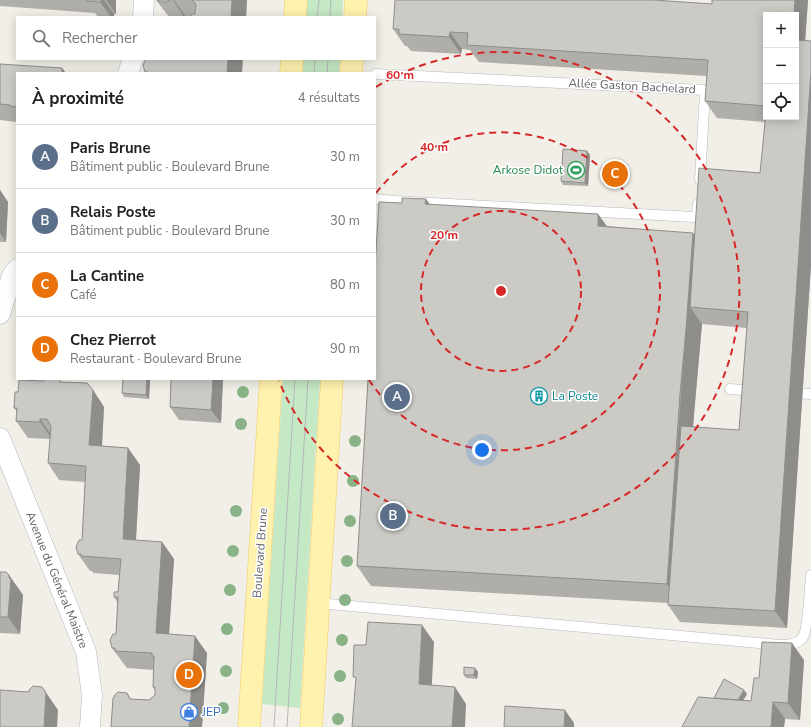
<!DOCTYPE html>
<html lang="fr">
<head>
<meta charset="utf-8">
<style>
	body { margin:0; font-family:"Nunito Sans",sans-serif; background:#f2f2f2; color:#222 }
	.controls { position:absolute; right:12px; top:12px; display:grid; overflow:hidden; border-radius:0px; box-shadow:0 2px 10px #0003 }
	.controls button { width:36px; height:36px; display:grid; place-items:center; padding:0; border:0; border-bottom:1px solid #e0e0e0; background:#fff; color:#222; font:20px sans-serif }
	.you { position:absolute; left:482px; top:450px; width:14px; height:14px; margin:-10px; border:3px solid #fff; border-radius:50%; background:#1a73e8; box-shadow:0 0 0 6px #1a73e833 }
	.badge { display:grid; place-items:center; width:26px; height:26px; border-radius:50%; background:#ea580c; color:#fff; font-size:13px; font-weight:700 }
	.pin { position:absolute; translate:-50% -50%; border:2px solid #fff; box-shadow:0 1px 4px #0006 }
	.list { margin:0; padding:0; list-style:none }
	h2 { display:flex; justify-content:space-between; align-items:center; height:52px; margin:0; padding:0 16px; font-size:17px }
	h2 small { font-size:13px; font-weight:400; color:#767676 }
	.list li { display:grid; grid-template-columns:26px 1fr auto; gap:12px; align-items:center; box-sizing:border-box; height:64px; padding:0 16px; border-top:1px solid #e0e0e0 }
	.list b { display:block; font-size:15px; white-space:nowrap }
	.list p { margin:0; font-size:13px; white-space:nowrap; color:#767676 }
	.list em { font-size:13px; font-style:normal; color:#767676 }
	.icon { flex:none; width:22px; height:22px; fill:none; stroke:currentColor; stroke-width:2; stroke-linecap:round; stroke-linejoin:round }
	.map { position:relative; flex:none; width:811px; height:727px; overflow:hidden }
	.search { position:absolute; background:#fff; box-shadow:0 2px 10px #0003; left:16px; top:16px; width:360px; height:44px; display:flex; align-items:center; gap:10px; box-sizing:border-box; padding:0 14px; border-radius:0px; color:#767676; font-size:15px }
	.panel { position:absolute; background:#fff; box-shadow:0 2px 10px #0003; left:16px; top:72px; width:360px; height:308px; border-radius:0px }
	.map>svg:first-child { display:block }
</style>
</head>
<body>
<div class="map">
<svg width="811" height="727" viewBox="0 0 811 727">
	<rect width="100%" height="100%" fill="#f1efe8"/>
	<g fill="#c5e8c5">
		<polygon points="306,0 343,0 342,17 305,17"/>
		<polygon points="303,59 340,59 339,73 302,73"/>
		<polygon points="283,379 320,379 300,708 262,704"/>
	</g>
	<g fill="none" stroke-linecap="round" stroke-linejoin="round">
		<g stroke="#b5b8bc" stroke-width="11">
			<g id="lane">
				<polyline points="375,74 703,90 705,92 700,180"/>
				<polyline points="375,199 395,201 694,217 697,213 698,204"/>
				<polyline points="730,389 755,391"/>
				<polyline points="789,393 811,394"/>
				<path d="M318 603 780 645C788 645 799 644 803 637 808 630 810 586 811 575"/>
			</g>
		</g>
		<g stroke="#b5b8bc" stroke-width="21">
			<g id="street">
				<polyline points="143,17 144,0"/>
				<polyline points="128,73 133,59"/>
				<polyline points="0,314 12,276 17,269"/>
				<polyline points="0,438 86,652 92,695 90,727"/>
			</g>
		</g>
		<g stroke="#f2c960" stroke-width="23">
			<g id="primary">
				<polyline points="295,17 296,0"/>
				<polyline points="355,17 356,0"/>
				<polyline points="291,73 292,59"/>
				<polyline points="351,73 352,59"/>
				<polyline points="249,727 271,379"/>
				<polyline points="311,727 332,379"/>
			</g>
		</g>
		<use href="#lane" stroke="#fff" stroke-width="10"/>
		<use href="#street" stroke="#fff" stroke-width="20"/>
		<use href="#primary" stroke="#fff2af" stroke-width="22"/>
		<g stroke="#b6b7b8" stroke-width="1">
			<polyline points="317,17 319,0"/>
			<polyline points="330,17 331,0"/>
			<polyline points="314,73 315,59"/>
			<polyline points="327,73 328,59"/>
			<polyline points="274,727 295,379"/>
			<polyline points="287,727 308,379"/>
		</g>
	</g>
	<g fill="#89b387">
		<circle cx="243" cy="392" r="6"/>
		<circle cx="241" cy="424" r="6"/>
		<circle cx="355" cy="441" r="6"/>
		<circle cx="353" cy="481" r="6"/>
		<circle cx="236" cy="511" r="6"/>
		<circle cx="350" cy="521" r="6"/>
		<circle cx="233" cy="551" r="6"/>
		<circle cx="347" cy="561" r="6"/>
		<circle cx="230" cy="590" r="6"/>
		<circle cx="345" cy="600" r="6"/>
		<circle cx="227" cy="629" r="6"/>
		<circle cx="342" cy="640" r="6"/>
		<circle cx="226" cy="671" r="6"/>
		<circle cx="340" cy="676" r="6"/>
		<circle cx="223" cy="708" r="6"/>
		<circle cx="338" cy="719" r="6"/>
	</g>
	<g fill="#afaea9" fill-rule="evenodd">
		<polygon points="0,0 116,0 116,14 114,14 114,17 98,17 95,13 0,6"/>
		<polygon points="156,0 247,0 246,17 169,17"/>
		<path d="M712 0H808L805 41H811V265L787 628 680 622 668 605V603L371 586 357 566 402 203 426 199 430 205 598 214 607 226 695 236 760 173 765 122 717 118 705 101 707 76 479 62 470 50 462 49 461 54 411 51 407 46H405L393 29 712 4ZM766 15 796 117H766ZM702 324 747 328 739 430 693 427Z"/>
		<polygon points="0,64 17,73 17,122 0,120"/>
		<polygon points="587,151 590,155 588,186 563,185 561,181"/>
		<polygon points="0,190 8,202 6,242 0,242"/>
		<polygon points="123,379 150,379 149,399 124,397 122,393"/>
		<polygon points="171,379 223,379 221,423 179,420 170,407"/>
		<polygon points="61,382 93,390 104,407 102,446 128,448 140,465 136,540 162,542 174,559 169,634 207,653 202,727 111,727 127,693 131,699 149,700 155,695 155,690 153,687 154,670 127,668 112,648 116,634 118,603 114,597 118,592 120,575 93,573 92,571 90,571 78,554 82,540 85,482 59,480 48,463 50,439 28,438 16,421 17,412 14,408 18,392"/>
		<polygon points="0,572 6,572 23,595 20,634 0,633"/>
		<polygon points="804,660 800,720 785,719 784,727 682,727 714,698 747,694 743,700 751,701 759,678"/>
		<polygon points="475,668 478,672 477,679 466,678 464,675"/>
	</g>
	<g fill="#8f8d8a">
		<polygon points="102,0 104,0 114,14 114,17 111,17 100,2"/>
		<polygon points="106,0 116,0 116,14"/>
		<polygon points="173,0 174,0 186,17 184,17"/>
		<polygon points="232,0 247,0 246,17 231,17"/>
		<polygon points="795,0 808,0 804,57 796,46 796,15 794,15"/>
		<polygon points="450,32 462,49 461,54 449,37"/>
		<polygon points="228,59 243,59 242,73 227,73"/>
		<polygon points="62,68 66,73 62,73"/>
		<polygon points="811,71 811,265 787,628 775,611"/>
		<polygon points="587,151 590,155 588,186 585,183"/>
		<polygon points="0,190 8,202 6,242 0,233"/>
		<polygon points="426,199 440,219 425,204"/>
		<polygon points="598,214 612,234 598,226"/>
		<polygon points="693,233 707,253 690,307 702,324 694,413 681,604 667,584"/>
		<polygon points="147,379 150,379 149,399 146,395"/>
		<polygon points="213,379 223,379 221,423 211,410"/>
		<polygon points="93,390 104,407 101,462 89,445"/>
		<polygon points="40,419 52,436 52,439 40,422"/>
		<polygon points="128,448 140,465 135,556 123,539"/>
		<polygon points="162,542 174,559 168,650 156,633"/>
		<polygon points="9,575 23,595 20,634 8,617"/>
		<polygon points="422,625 434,642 431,701 419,684"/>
		<polygon points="195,636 207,653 202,727 189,727"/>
		<polygon points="792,643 804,660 800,720 788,703"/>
		<polygon points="475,668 478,672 477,679 474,675"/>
		<polygon points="455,687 466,704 465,727 452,727"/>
		<polygon points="744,690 747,694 734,716 732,712"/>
		<polygon points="45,691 58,710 57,727 44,727"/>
		<polygon points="773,702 785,719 784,727 771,727"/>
		<polygon points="565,710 574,723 574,727 564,727"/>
	</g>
	<g fill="#cccac5" stroke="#8f8d8a">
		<polygon points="87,0 102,0 100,2 87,1"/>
		<polygon points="157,0 170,0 167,2 160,2"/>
		<polygon points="192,0 232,0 231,17 191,17 191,14 195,14 196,4"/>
		<polygon points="395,0 654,0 712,4 712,0 795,0 794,15 766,15 766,106 705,101 708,60 467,45 468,33 450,32 449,37 399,34 399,29 393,29"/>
		<polygon points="796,40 811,41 811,71 775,611 668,605 681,426 739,430 748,312 690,307 699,168 760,173 766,113 766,117 796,117"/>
		<polygon points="146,59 228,59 227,73 148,73 148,72 145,72 143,65"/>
		<polygon points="0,64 62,68 62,73 17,73 17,107 10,106 10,105 0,104"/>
		<polygon points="563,149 587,151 585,183 561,181"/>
		<polygon points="402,198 426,199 425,204 598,214 598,226 693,233 686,329 680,394 667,584 357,566 368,379 375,379 375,268 379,202 402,203"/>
		<polygon points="45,379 59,379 60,380 60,382 87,383 93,390 89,445 128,448 123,539 162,542 156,633 195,636 189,727 111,727 113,698 114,698 114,696 118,692 127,693 130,699 149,700 155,695 155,687 153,687 154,656 152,656 152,653 115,651 115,648 112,648 110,640 113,634 116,634 118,597 114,597 114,592 118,592 121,559 81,556 81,554 78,554 76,547 79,540 82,540 86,466 48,463 51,426 47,419 40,419 40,422 16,421 17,408 14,408 15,392 18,392 19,380 44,381"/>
		<polygon points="123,379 147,379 146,395 122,393"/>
		<polygon points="171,379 213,379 211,410 170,407"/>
		<polygon points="0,572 6,572 9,575 9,578 11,578 8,617 0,617"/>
		<polygon points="368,622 422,625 419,684 455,687 452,727 352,727 356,677 353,677 354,645 366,645"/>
		<polygon points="762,642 792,643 788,703 773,702 771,727 682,727 698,697 751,701 754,678 759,678"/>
		<polygon points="464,667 475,668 474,675 464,675"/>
		<polygon points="724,679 744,690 738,700 714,698"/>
		<polygon points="33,686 42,687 45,691 45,693 46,693 44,727 0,727 0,690 29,692 29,690"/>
		<polygon points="505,706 565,710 564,727 504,727"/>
	</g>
	<g fill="none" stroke="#d62828" stroke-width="2" stroke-dasharray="7 5">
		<circle cx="501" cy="291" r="80"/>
		<path d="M376 193A159 159 0 1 1 369 380"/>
		<path d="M376 87A239 239 0 1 1 279 381"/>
	</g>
	<defs>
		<g id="stadium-ring" transform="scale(0.9)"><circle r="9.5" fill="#fff" stroke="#2e9e5b" stroke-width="1.5"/><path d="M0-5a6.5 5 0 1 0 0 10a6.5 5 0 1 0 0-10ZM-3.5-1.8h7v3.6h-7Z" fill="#2e9e5b"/></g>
		<g id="building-ring" transform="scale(0.9)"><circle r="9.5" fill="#fff" stroke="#0f9aa8" stroke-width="1.5"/><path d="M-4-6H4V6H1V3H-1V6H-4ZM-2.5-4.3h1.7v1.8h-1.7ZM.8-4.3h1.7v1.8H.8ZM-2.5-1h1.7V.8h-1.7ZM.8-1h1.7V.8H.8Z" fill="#0f9aa8"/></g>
		<g id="shop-ring" transform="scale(0.9)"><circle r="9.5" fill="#fff" stroke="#3f7fe0" stroke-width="1.5"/><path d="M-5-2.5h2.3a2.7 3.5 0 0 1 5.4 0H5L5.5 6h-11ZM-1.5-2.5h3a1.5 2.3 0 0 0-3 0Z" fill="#3f7fe0"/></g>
	</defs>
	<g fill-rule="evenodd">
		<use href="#stadium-ring" x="576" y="170"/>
		<use href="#building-ring" x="539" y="396"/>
		<use href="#shop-ring" x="189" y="712"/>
	</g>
	<g text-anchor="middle" stroke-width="3" stroke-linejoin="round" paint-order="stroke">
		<g font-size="12" fill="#5f6368" stroke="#fff">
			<text transform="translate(632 86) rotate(3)" y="4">Allée Gaston Bachelard</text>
			<text transform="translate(260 553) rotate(-86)" y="4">Boulevard Brune</text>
			<text transform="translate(57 580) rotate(68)" y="4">Avenue du Général Maistre</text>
		</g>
		<g font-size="12" fill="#27864d" stroke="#fff" text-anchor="end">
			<text x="563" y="174">Arkose Didot</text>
		</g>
		<g font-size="12" fill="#0d838f" stroke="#fff" text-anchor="start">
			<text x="552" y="400">La Poste</text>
		</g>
		<g font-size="12" fill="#366cbe" stroke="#fff" text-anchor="start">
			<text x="202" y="716">JEP</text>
		</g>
	</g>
	<circle cx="501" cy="291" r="6" fill="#d62828" stroke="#fff" stroke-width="2"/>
	<g font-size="12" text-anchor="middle" font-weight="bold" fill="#d62828" stroke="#fff" stroke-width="3" stroke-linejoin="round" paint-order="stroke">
		<text x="400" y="79">60 m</text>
		<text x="434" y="151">40 m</text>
		<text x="444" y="239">20 m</text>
	</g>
</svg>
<div class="controls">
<button>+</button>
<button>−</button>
<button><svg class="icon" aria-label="locate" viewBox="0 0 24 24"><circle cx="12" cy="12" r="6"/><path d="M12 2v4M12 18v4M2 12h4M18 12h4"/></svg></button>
</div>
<div class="you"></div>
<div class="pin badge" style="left:397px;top:397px;background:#5c6f8a">A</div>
<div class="pin badge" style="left:393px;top:516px;background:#5c6f8a">B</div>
<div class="pin badge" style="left:615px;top:174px;background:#e8710a">C</div>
<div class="pin badge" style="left:189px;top:675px;background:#e8710a">D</div>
<div class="search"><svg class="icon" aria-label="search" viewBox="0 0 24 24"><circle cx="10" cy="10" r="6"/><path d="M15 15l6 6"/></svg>Rechercher</div>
<section class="panel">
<h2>À proximité<small>4 résultats</small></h2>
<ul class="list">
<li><span class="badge" style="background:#5c6f8a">A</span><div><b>Paris Brune</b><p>Bâtiment public · Boulevard Brune</p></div><em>30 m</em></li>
<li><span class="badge" style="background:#5c6f8a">B</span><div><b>Relais Poste</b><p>Bâtiment public · Boulevard Brune</p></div><em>30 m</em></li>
<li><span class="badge" style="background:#e8710a">C</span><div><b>La Cantine</b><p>Café</p></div><em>80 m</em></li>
<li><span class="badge" style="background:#e8710a">D</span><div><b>Chez Pierrot</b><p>Restaurant · Boulevard Brune</p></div><em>90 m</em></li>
</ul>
</section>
</div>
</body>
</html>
